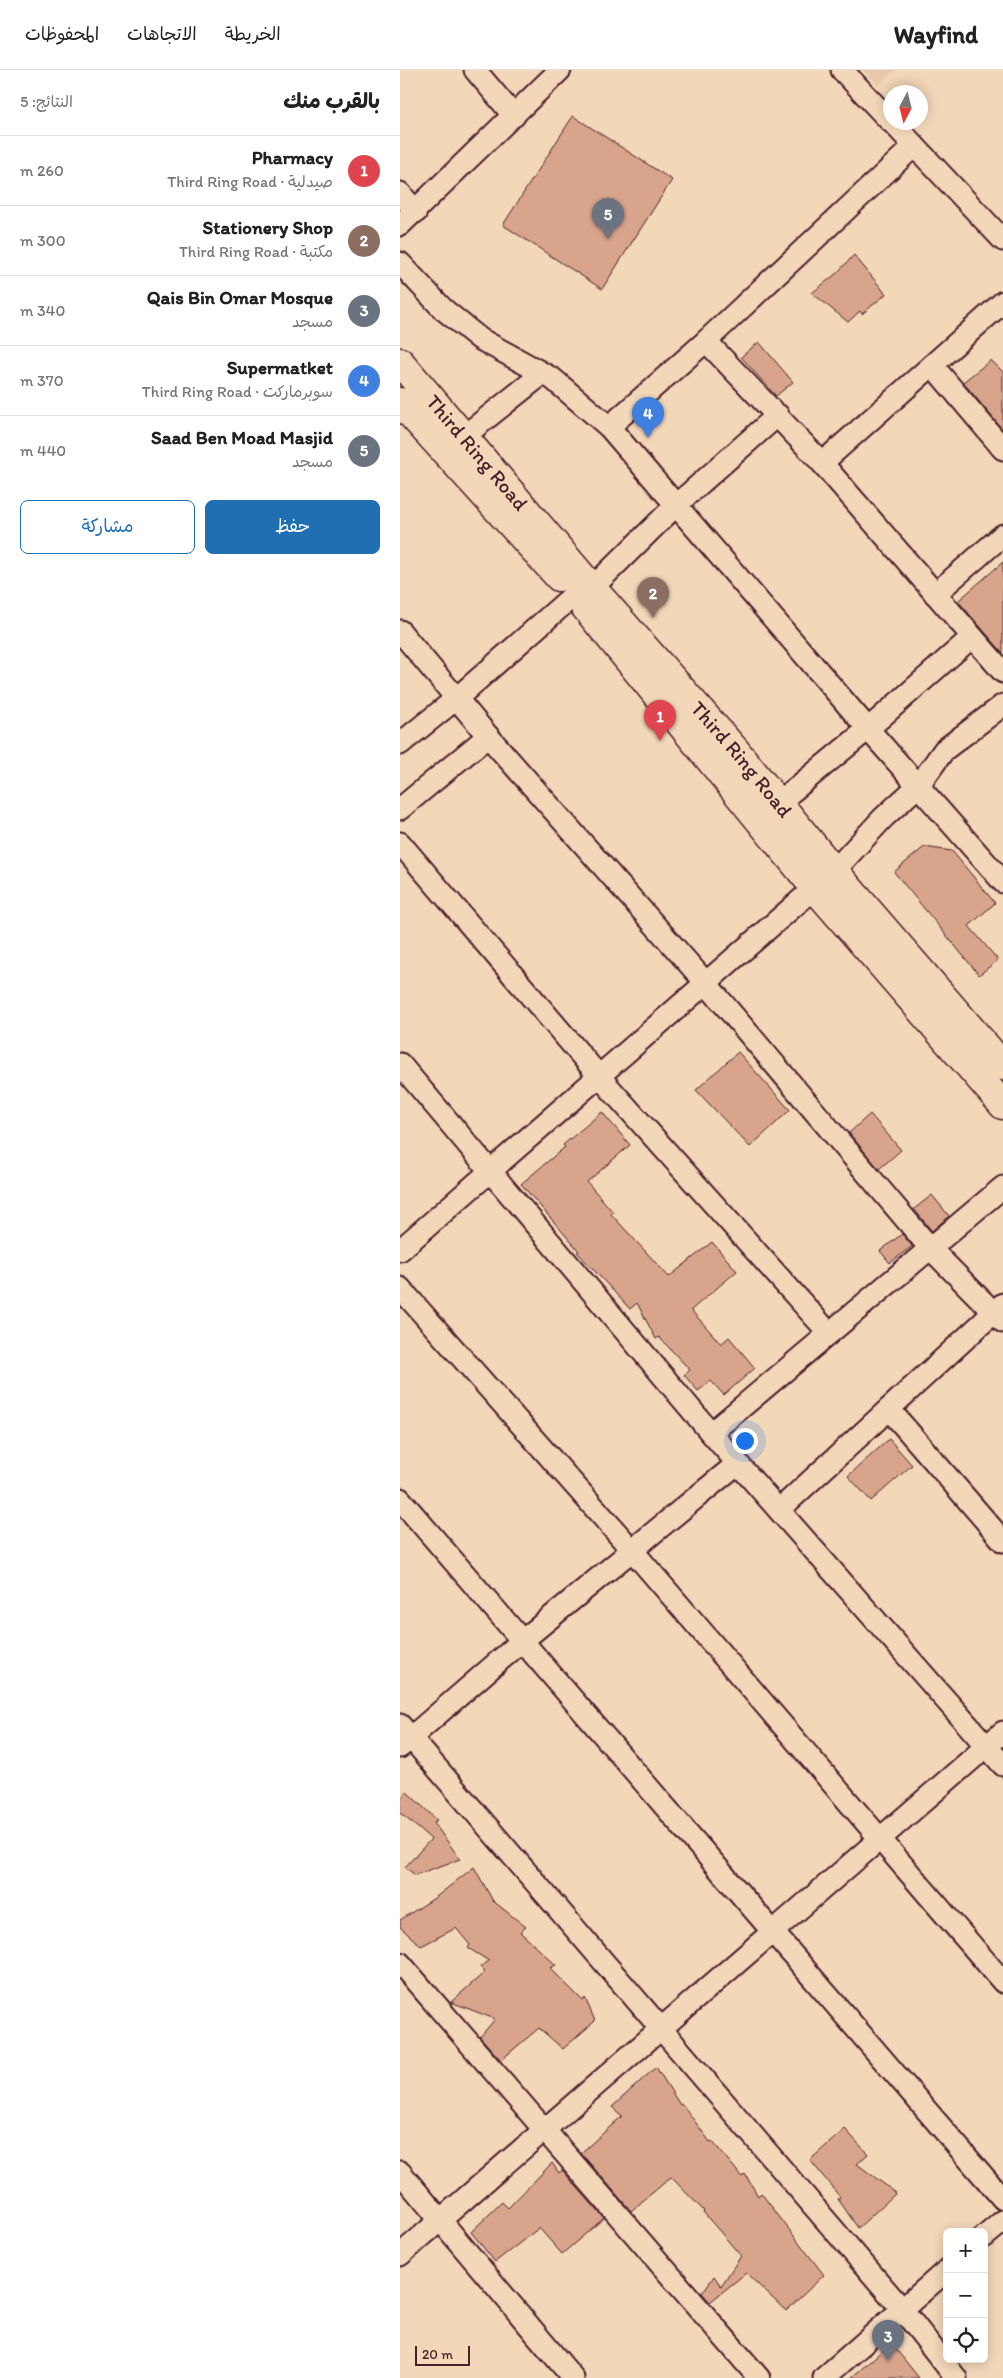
<!DOCTYPE html>
<html lang="ar">
<head>
<meta charset="utf-8">
<style>
	body { margin:0; font-family:Itim,"Playpen Sans Arabic",sans-serif; background:#f2f2f2; color:#222; direction:rtl }
	.controls { position:absolute; right:15px; bottom:15px; display:grid; overflow:hidden; border-radius:8px; box-shadow:0 2px 12px #0003 }
	.controls button { width:45px; height:45px; display:grid; place-items:center; padding:0; border:0; border-bottom:1px solid #e0e0e0; background:#fff; color:#222; font:25px sans-serif }
	.compass { position:absolute; left:483px; top:15px; width:45px; height:45px; border-radius:50%; background:#fff; box-shadow:0 2px 12px #0003; rotate:187deg }
	.scale { position:absolute; left:15px; bottom:12px; width:55px; box-sizing:border-box; padding-left:5px; border:2px solid #4a1f2b; border-top:0; font-size:14px; line-height:18px; white-space:nowrap; color:#4a1f2b; -webkit-text-stroke:4px #f2d7b9; paint-order:stroke }
	.you { position:absolute; left:344px; top:1370px; width:18px; height:18px; margin:-12px; border:4px solid #fff; border-radius:50%; background:#1a73e8; box-shadow:0 0 0 8px #1a73e833 }
	.badge { display:grid; place-items:center; width:32px; height:32px; border-radius:50%; background:#1f6fb2; color:#fff; font-size:16px; font-weight:700 }
	.pin { position:absolute; translate:-50% -41px; filter:drop-shadow(0 1px 2px #0008) }
	.pin::after { content:''; position:absolute; top:26px; width:18px; height:15px; background:inherit; clip-path:polygon(0 0,100% 0,50% 100%) }
	.list { margin:0; padding:0; list-style:none }
	h2 { display:flex; justify-content:space-between; align-items:center; height:65px; margin:0; padding:0 20px; font-size:21px }
	h2 small { font-size:16px; font-weight:400; color:#767676 }
	.list li { display:grid; grid-template-columns:32px 1fr auto; gap:15px; align-items:center; box-sizing:border-box; height:70px; padding:0 20px; border-top:1px solid #e0e0e0 }
	.list b { display:block; font-size:19px; white-space:nowrap }
	.list p { margin:0; font-size:16px; white-space:nowrap; color:#767676 }
	.list em { font-size:16px; font-style:normal; color:#767676 }
	.actions { display:flex; gap:10px; padding:15px 20px }
	.actions a { flex:1; padding:11px 0; border:1px solid #1f6fb2; border-radius:8px; text-align:center; font-size:18px; color:#1f6fb2 }
	.actions .main { background:#1f6fb2; color:#fff }
	.icon { flex:none; width:28px; height:28px; fill:none; stroke:currentColor; stroke-width:2; stroke-linecap:round; stroke-linejoin:round }
	.map { position:relative; flex:none; width:603px; height:2308px; overflow:hidden; direction:ltr }
	header { display:flex; align-items:center; gap:30px; box-sizing:border-box; height:70px; padding:0 25px; background:#fff; border-bottom:1px solid #e0e0e0 }
	header strong { font-size:24px }
	nav { display:flex; gap:28px; margin-inline-start:auto; font-size:18px }
	main { display:flex }
	aside { flex:1; background:#fff }
	.map>svg:first-child { display:block }
</style>
</head>
<body>
<header>
<strong>Wayfind</strong>
<nav><a>الخريطة</a><a>الاتجاهات</a><a>المحفوظات</a></nav>
</header>
<main>
<div class="map">
<svg width="603" height="2308" viewBox="0 0 603 2308">
	<rect width="100%" height="100%" fill="#f2d7b9"/>
	<filter id="ink" filterUnits="userSpaceOnUse"><feTurbulence type="fractalNoise" baseFrequency=".02" numOctaves="2"/><feDisplacementMap in="SourceGraphic" scale="10" xChannelSelector="R" yChannelSelector="G"/><feConvolveMatrix kernelMatrix="1 2 1 2 8 2 1 2 1" color-interpolation-filters="sRGB"/></filter>
	<g filter="url(#ink)">
		<polygon fill="#eac8ac" points="463,0 496,0 478,15"/>
		<g fill="#d8a48c" stroke="#4a1f2b">
			<polygon points="173,46 272,110 202,219 103,155"/>
			<polygon points="454,185 486,224 462,244 460,241 448,252 412,223 437,203"/>
			<polygon points="359,272 393,312 376,326 341,287"/>
			<polygon points="591,290 603,302 603,360 563,312"/>
			<polygon points="603,492 603,583 558,531"/>
			<polygon points="524,777 552,781 595,833 569,856 598,890 579,905 494,802"/>
			<polygon points="338,982 390,1040 350,1077 296,1020"/>
			<polygon points="202,1042 230,1075 187,1112 213,1142 211,1144 269,1207 312,1172 337,1201 291,1240 321,1274 329,1267 355,1298 324,1325 311,1311 298,1321 284,1305 290,1300 259,1267 256,1269 237,1233 230,1239 177,1182 179,1181 121,1114 165,1077 163,1075"/>
			<polygon points="470,1044 501,1080 479,1099 449,1063"/>
			<polygon points="532,1125 549,1146 532,1161 514,1139"/>
			<polygon points="502,1164 512,1176 490,1193 480,1181"/>
			<polygon points="489,1369 512,1395 471,1431 448,1406"/>
			<polygon points="6,1721 37,1750 34,1753 60,1789 15,1805 5,1797 31,1769 0,1743 0,1732"/>
			<polygon points="74,1797 93,1831 126,1857 120,1862 156,1895 150,1898 183,1931 185,1928 195,1951 163,1979 139,1958 101,1990 80,1967 95,1949 51,1932 85,1902 80,1897 89,1891 68,1878 70,1875 56,1858 21,1876 0,1857 0,1850 36,1827"/>
			<polygon points="256,1997 280,2035 282,2034 310,2072 312,2071 342,2107 345,2104 358,2126 361,2123 424,2205 386,2241 346,2203 310,2232 302,2223 314,2206 321,2216 341,2186 303,2142 304,2141 271,2107 231,2141 181,2083 222,2046 212,2037"/>
			<polygon points="445,2059 468,2084 457,2094 496,2123 458,2158 438,2129 440,2127 410,2090"/>
			<polygon points="152,2093 159,2103 162,2100 204,2148 162,2184 139,2158 95,2192 71,2162 102,2132 108,2138"/>
			<polygon points="491,2273 519,2308 451,2308"/>
		</g>
		<g fill="none" stroke-linecap="round" stroke-linejoin="round">
			<g stroke="#4a1f2b" stroke-width="25">
				<g id="minor">
					<polyline points="75,0 114,46"/>
					<polyline points="442,0 490,51"/>
					<polyline points="492,52 603,170"/>
					<polyline points="0,123 16,142"/>
					<polyline points="0,155 160,0"/>
					<polyline points="0,193 43,239 80,269 153,309 209,357 468,659 603,812"/>
					<polyline points="306,271 422,393 603,602"/>
					<polyline points="533,296 603,379"/>
					<polyline points="209,357 306,271 514,76"/>
					<polyline points="63,367 142,304"/>
					<polyline points="422,393 603,232"/>
					<polyline points="192,518 275,436 378,345"/>
					<polyline points="535,524 603,465"/>
					<polyline points="0,561 88,666 305,912 530,1178 603,1252"/>
					<polyline points="0,674 57,628 175,524"/>
					<polyline points="378,733 468,659 572,567"/>
					<polyline points="0,739 88,666"/>
					<polyline points="0,773 198,1005 429,1263"/>
					<polyline points="0,994 311,1363 603,1695"/>
					<polyline points="0,1180 434,801 483,748 519,715 544,680 603,635"/>
					<polyline points="0,1218 232,1480 603,1912"/>
					<polyline points="489,1339 603,1471"/>
					<polyline points="311,1363 603,1117"/>
					<polyline points="0,1429 603,2129"/>
					<polyline points="379,1440 603,1234"/>
					<polyline points="0,1655 502,2239 556,2308"/>
					<polyline points="0,1677 122,1571 338,1393"/>
					<polyline points="0,1893 359,2308"/>
					<polyline points="0,2102 173,2308"/>
					<polyline points="584,2167 603,2151"/>
					<polyline points="0,2185 603,1662"/>
					<polyline points="424,2308 547,2200"/>
				</g>
			</g>
			<g stroke="#4a1f2b" stroke-width="31">
				<g id="trunk">
					<path id="s1" d="M0 292 192 518 336 681 434 801 603 996"/>
					<polyline points="0,332 159,507"/>
					<polyline points="185,537 415,818 603,1035"/>
				</g>
			</g>
			<use href="#minor" stroke="#f2d7b9" stroke-width="21"/>
			<use href="#trunk" stroke="#f2d7b9" stroke-width="28"/>
		</g>
	</g>
	<g text-anchor="middle" stroke-width="4" stroke-linejoin="round" paint-order="stroke">
		<g font-size="21" fill="#4a1f2b" stroke="#f2d7b9">
			<text dy="7" stroke="none"><textPath href="#s1" startOffset="119">Third Ring Road</textPath></text>
			<text dy="7" stroke="none"><textPath href="#s1" startOffset="524">Third Ring Road</textPath></text>
		</g>
	</g>
</svg>
<div class="controls">
<button>+</button>
<button>−</button>
<button><svg class="icon" aria-label="locate" viewBox="0 0 24 24"><circle cx="12" cy="12" r="6"/><path d="M12 2v4M12 18v4M2 12h4M18 12h4"/></svg></button>
</div>
<svg class="compass" viewBox="-18 -18 36 36"><path d="M0-13l5 13h-10z" fill="#e53935"/><path d="M0 13l5-13h-10z" fill="#767676"/></svg>
<div class="scale">20 m</div>
<div class="you"></div>
<div class="pin badge" style="left:260px;top:671px;background:#e0444e">1</div>
<div class="pin badge" style="left:253px;top:548px;background:#8d6e63">2</div>
<div class="pin badge" style="left:488px;top:2291px;background:#6b7280">3</div>
<div class="pin badge" style="left:248px;top:368px;background:#3f7fe0">4</div>
<div class="pin badge" style="left:208px;top:169px;background:#6b7280">5</div>
</div>
<aside>
<h2>بالقرب منك<small>النتائج: 5</small></h2>
<ul class="list">
<li><span class="badge" style="background:#e0444e">1</span><div><b>Pharmacy</b><p>صيدلية · Third Ring Road</p></div><em>260 m</em></li>
<li><span class="badge" style="background:#8d6e63">2</span><div><b>Stationery Shop</b><p>مكتبة · Third Ring Road</p></div><em>300 m</em></li>
<li><span class="badge" style="background:#6b7280">3</span><div><b>Qais Bin Omar Mosque</b><p>مسجد</p></div><em>340 m</em></li>
<li><span class="badge" style="background:#3f7fe0">4</span><div><b>Supermatket</b><p>سوبرماركت · Third Ring Road</p></div><em>370 m</em></li>
<li><span class="badge" style="background:#6b7280">5</span><div><b>Saad Ben Moad Masjid</b><p>مسجد</p></div><em>440 m</em></li>
</ul>
<div class="actions"><a class="main">حفظ</a><a>مشاركة</a></div>
</aside>
</main>
</body>
</html>
